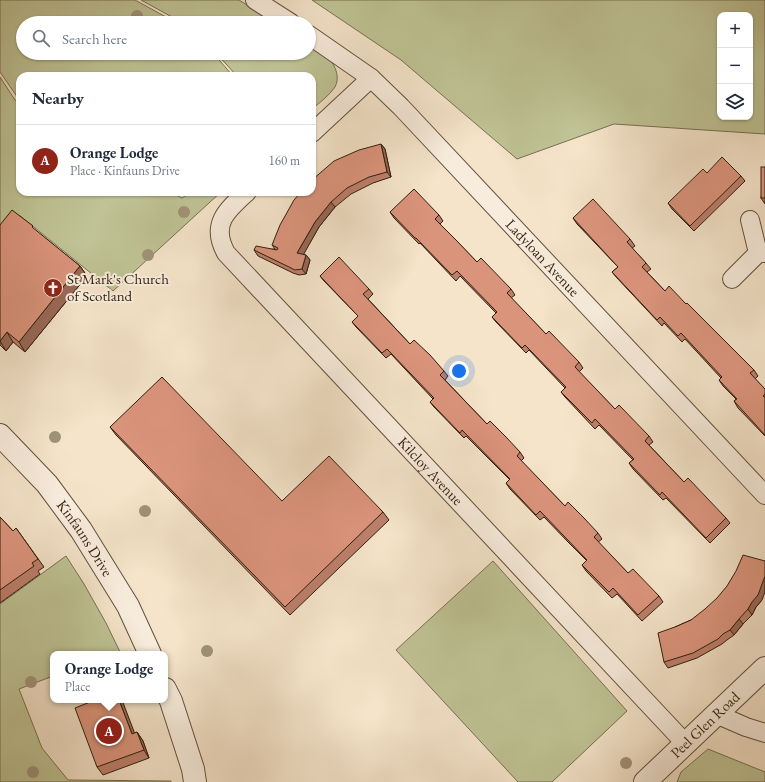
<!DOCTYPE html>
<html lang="en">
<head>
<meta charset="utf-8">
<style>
	body { margin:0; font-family:"EB Garamond",serif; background:#f2f2f3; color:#1f2937 }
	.controls { position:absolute; right:12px; top:12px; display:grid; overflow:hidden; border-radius:8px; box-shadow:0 1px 3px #0004 }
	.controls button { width:36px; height:36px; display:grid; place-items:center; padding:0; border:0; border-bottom:1px solid #e0e1e3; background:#fff; color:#1f2937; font:20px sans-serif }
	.you { position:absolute; left:459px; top:371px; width:14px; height:14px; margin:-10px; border:3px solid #fff; border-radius:50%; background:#1a73e8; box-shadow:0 0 0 6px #1a73e833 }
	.badge { display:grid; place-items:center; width:26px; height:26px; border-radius:50%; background:#8f2418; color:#fff; font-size:13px; font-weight:700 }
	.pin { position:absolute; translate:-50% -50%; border:2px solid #fff; box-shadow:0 1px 4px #0006 }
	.popup { position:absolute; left:50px; top:651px; width:118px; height:52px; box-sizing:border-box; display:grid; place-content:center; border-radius:8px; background:#fff; filter:drop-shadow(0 1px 3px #0005); font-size:13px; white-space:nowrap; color:#747a83 }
	.popup b { font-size:15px; color:#1f2937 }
	.popup::after { content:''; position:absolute; left:50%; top:100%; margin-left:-8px; border:8px solid transparent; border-top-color:#fff }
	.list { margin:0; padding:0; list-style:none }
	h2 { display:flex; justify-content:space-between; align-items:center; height:52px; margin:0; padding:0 16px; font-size:17px }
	h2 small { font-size:13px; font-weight:400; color:#747a83 }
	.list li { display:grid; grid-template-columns:26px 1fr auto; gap:12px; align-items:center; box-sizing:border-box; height:72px; padding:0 16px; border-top:1px solid #e0e1e3 }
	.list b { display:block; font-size:15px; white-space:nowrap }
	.list p { margin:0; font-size:13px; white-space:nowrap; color:#747a83 }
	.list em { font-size:13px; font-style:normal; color:#747a83 }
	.icon { flex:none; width:22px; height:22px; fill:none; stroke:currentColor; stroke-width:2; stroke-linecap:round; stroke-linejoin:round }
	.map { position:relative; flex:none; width:765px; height:782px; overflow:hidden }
	.search { position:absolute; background:#fff; box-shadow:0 1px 3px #0004; left:16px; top:16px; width:300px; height:44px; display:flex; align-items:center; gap:10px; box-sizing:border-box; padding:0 14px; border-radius:22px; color:#747a83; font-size:15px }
	.panel { position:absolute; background:#fff; box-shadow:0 1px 3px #0004; left:16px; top:72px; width:300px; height:124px; border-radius:12px }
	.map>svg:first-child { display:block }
</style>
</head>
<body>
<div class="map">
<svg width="765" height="782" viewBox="0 0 765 782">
	<rect width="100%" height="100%" fill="#f5e4ca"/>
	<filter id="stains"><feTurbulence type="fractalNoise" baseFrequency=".005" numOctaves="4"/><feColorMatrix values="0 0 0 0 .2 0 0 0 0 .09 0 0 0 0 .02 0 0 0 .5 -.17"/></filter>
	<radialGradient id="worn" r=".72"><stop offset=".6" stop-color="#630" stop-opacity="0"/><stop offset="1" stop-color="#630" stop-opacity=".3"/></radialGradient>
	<g fill="#bfc395" stroke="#787051" fill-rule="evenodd">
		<polygon points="0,0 135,0 177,23 23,23 23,53 213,53 233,76 20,76 20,99 18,98 0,72"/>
		<polygon points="141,0 239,0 276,23 183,23"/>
		<path d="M312 0H765V134L614 124 517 159 401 60ZM720 15H750V117H720Z"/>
		<path d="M309 44C315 48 324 53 329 59 336 66 340 78 335 87 329 96 319 103 312 109V76H237L216 53H309Z"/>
		<polygon points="0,77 15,100 20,103 20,192 170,192 182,198 191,192 221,192 113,291 19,215 0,239"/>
		<polygon points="66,556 84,584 106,623 121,654 53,654 53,676 19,689 42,748 68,780 171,781 171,782 0,782 0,604"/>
		<polygon points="493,561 627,711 552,782 518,782 396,650"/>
		<polygon points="708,749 765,772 765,782 677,782 681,772"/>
	</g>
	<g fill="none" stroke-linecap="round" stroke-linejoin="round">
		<g stroke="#61503c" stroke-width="20">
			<g id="minor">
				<polyline points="255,0 291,23"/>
				<path id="s1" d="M309 35 371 78 401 107 765 495"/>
				<polyline points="312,133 371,78"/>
				<path id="s2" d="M247 192C227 210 210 224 226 253L685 743"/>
				<polyline points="750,220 758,253"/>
				<polyline points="732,279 758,253 765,253"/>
				<polyline points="716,714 746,727 765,733"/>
			</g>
		</g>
		<g stroke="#61503c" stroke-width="24">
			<g id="tertiary">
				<path id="s3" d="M0 435 47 484 81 530 128 606 150 654"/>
				<polyline points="165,689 171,701 193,769 195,782"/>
				<path id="s4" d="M645 782 765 668"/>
			</g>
		</g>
		<use href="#minor" stroke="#f8eddd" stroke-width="18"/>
		<use href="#tertiary" stroke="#f8eddd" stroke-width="22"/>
	</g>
	<g fill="#a09379">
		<circle cx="137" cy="16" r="6"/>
		<circle cx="184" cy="212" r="6"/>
		<circle cx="148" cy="255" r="6"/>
		<circle cx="55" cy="437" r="6"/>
		<circle cx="145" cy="511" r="6"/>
		<circle cx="207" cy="651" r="6"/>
		<circle cx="31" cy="682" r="6"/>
		<circle cx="626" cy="763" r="6"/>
		<circle cx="33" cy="772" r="6"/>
	</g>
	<g fill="#bc7f6b" stroke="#301e0d">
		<polygon points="381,144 385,149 391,177 373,183 351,194 335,207 319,227 303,254 306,255 310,260 306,274 299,275 293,273 258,256 254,250 275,249 272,245"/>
		<polygon points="765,167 765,204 761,198"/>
		<polygon points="707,173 741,176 745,181 694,231 672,209 668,203"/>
		<polygon points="390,212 439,215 443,221 440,224 477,262 511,289 515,295 511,298 546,334 579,362 583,368 579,372 615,409 649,436 653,442 649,445 684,482 726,518 730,523 710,543 666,498 663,500 633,469 629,463 633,460 599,425 595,429 565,397 561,392 565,388 529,350 526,353 496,322 492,317 496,313 460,276 456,281 420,243 419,244 394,218"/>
		<polygon points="573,218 630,239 635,246 632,248 646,263 651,269 647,272 665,291 686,304 754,370 758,376 755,379 765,389 765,436 738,408 734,401 736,399 723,386 719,380 721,378 685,339 682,342 664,323 662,326 617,278 612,272 618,267 577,224"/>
		<polygon points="0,225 36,231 80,266 87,276 25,352 13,342 6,351 0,345"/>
		<polygon points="320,276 369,289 373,294 368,299 410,344 444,371 448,376 445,380 487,424 520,452 524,458 521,461 565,506 598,533 602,539 598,542 628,573 659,596 663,602 642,621 617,594 612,598 586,571 582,565 587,561 568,542 544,517 540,520 510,489 506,483 510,480 466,436 464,438 434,407 430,402 433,399 391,354 386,358 356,327 352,322 358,316 324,281"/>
		<polygon points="110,427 282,501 383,512 389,520 290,615 116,435"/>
		<polygon points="0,517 13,531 16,528 44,567 38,571 40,574 0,603"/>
		<polygon points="762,600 756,607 752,615 743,624 734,635 727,640 722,644 697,658 668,668 664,662 675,627 691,620"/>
		<polygon points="137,732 143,741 149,758 103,775 97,767 134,734"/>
	</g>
	<g fill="#996857" stroke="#301e0d">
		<polygon points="381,144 385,149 391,177 387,172"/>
		<polygon points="331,202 335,207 319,227 301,259 297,253 315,222"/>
		<polygon points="306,255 310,260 306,274 302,269"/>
		<polygon points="80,266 87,276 25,352 19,342"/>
		<polygon points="7,332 13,342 6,351 0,341"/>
		<polygon points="765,576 765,592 762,600 756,607 752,615 748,609"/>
		<polygon points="739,619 743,624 734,635 730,630"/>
		<polygon points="119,700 122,700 138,742 132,734"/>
		<polygon points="137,732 143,741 149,758 144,750"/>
	</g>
	<g fill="#db947c" stroke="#301e0d">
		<polygon points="381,144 387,172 369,177 347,188 331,202 315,222 297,253 306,255 302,269 295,270 289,267 254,250 256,246 277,250 278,248 272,245 280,225 294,200 301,192 312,192 312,180 334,161 359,150"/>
		<polygon points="722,157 741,176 690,226 668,203 703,169 707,173"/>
		<rect x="761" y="167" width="4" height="31"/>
		<polygon points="414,189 439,215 435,219 457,241 477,262 481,258 511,289 507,293 546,334 549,331 579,362 575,367 596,389 615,409 619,405 649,436 645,441 684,482 688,478 726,518 706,538 662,492 660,495 629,463 634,459 595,419 592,423 561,392 566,387 525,345 522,348 492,317 497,312 457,271 452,275 416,238 415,238 390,212"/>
		<polygon points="593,199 630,239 627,242 646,263 642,267 665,291 669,286 686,304 687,303 754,370 750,373 765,389 765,394 763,396 765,397 765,435 734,401 737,399 719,380 722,377 681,333 678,336 660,317 657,320 612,272 618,267 573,218"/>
		<polygon points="12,210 33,226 32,227 80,266 19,342 7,332 0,341 0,225"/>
		<polygon points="339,257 369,289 363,294 410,344 414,340 430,355 444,371 440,375 487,424 490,421 506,437 520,452 517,456 565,506 568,502 584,518 598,533 594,537 628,573 633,569 659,596 638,615 613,588 609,592 582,565 587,560 540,511 536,515 506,483 510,479 462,430 460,433 430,402 434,398 387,349 382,353 352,322 358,316 320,276"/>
		<polygon points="162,377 282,501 329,456 383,512 285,607 110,427"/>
		<polygon points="0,517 13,531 16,528 38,559 32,563 34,566 0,590"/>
		<polygon points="743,555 765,561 765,576 758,595 752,602 748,609 739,619 730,630 723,634 718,639 693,653 664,662 658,633 675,627 691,620 705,609 717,598 727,586 736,571"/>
		<polygon points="95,700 119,700 132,734 137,732 144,750 97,767 75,708"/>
	</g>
	<defs>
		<g id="church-disc" transform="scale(1)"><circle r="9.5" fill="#8f2418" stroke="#f8eddd"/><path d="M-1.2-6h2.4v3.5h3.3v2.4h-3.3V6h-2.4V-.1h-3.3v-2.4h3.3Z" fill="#fff"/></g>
	</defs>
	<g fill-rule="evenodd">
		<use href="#church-disc" x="53" y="288"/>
	</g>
	<g text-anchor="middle" stroke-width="4" stroke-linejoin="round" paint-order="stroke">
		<g font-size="15" fill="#301e0d" stroke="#f8eddd">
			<text dy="5" stroke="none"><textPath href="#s1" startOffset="324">Ladyloan Avenue</textPath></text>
			<text dy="5" stroke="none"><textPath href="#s2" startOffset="371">Kilcloy Avenue</textPath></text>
			<text dy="5" stroke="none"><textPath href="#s3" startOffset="134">Kinfauns Drive</textPath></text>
			<text dy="5" stroke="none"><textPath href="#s4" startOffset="83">Peel Glen Road</textPath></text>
		</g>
		<g font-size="15" fill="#301e0d" stroke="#f8eddd" text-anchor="start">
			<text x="67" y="284">St Mark's Church<tspan x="67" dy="17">of Scotland</tspan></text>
		</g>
	</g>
	<rect width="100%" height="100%" filter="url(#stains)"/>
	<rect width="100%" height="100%" fill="url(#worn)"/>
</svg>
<div class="controls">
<button>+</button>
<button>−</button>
<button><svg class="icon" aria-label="layers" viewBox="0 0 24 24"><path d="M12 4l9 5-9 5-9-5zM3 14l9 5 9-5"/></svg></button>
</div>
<div class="you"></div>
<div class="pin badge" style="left:109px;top:731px">A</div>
<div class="popup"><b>Orange Lodge</b>Place</div>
<div class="search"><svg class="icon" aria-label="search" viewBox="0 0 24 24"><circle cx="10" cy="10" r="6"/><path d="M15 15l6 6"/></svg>Search here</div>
<section class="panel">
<h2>Nearby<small></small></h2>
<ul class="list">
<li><span class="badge">A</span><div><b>Orange Lodge</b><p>Place · Kinfauns Drive</p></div><em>160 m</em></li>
</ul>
</section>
</div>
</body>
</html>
